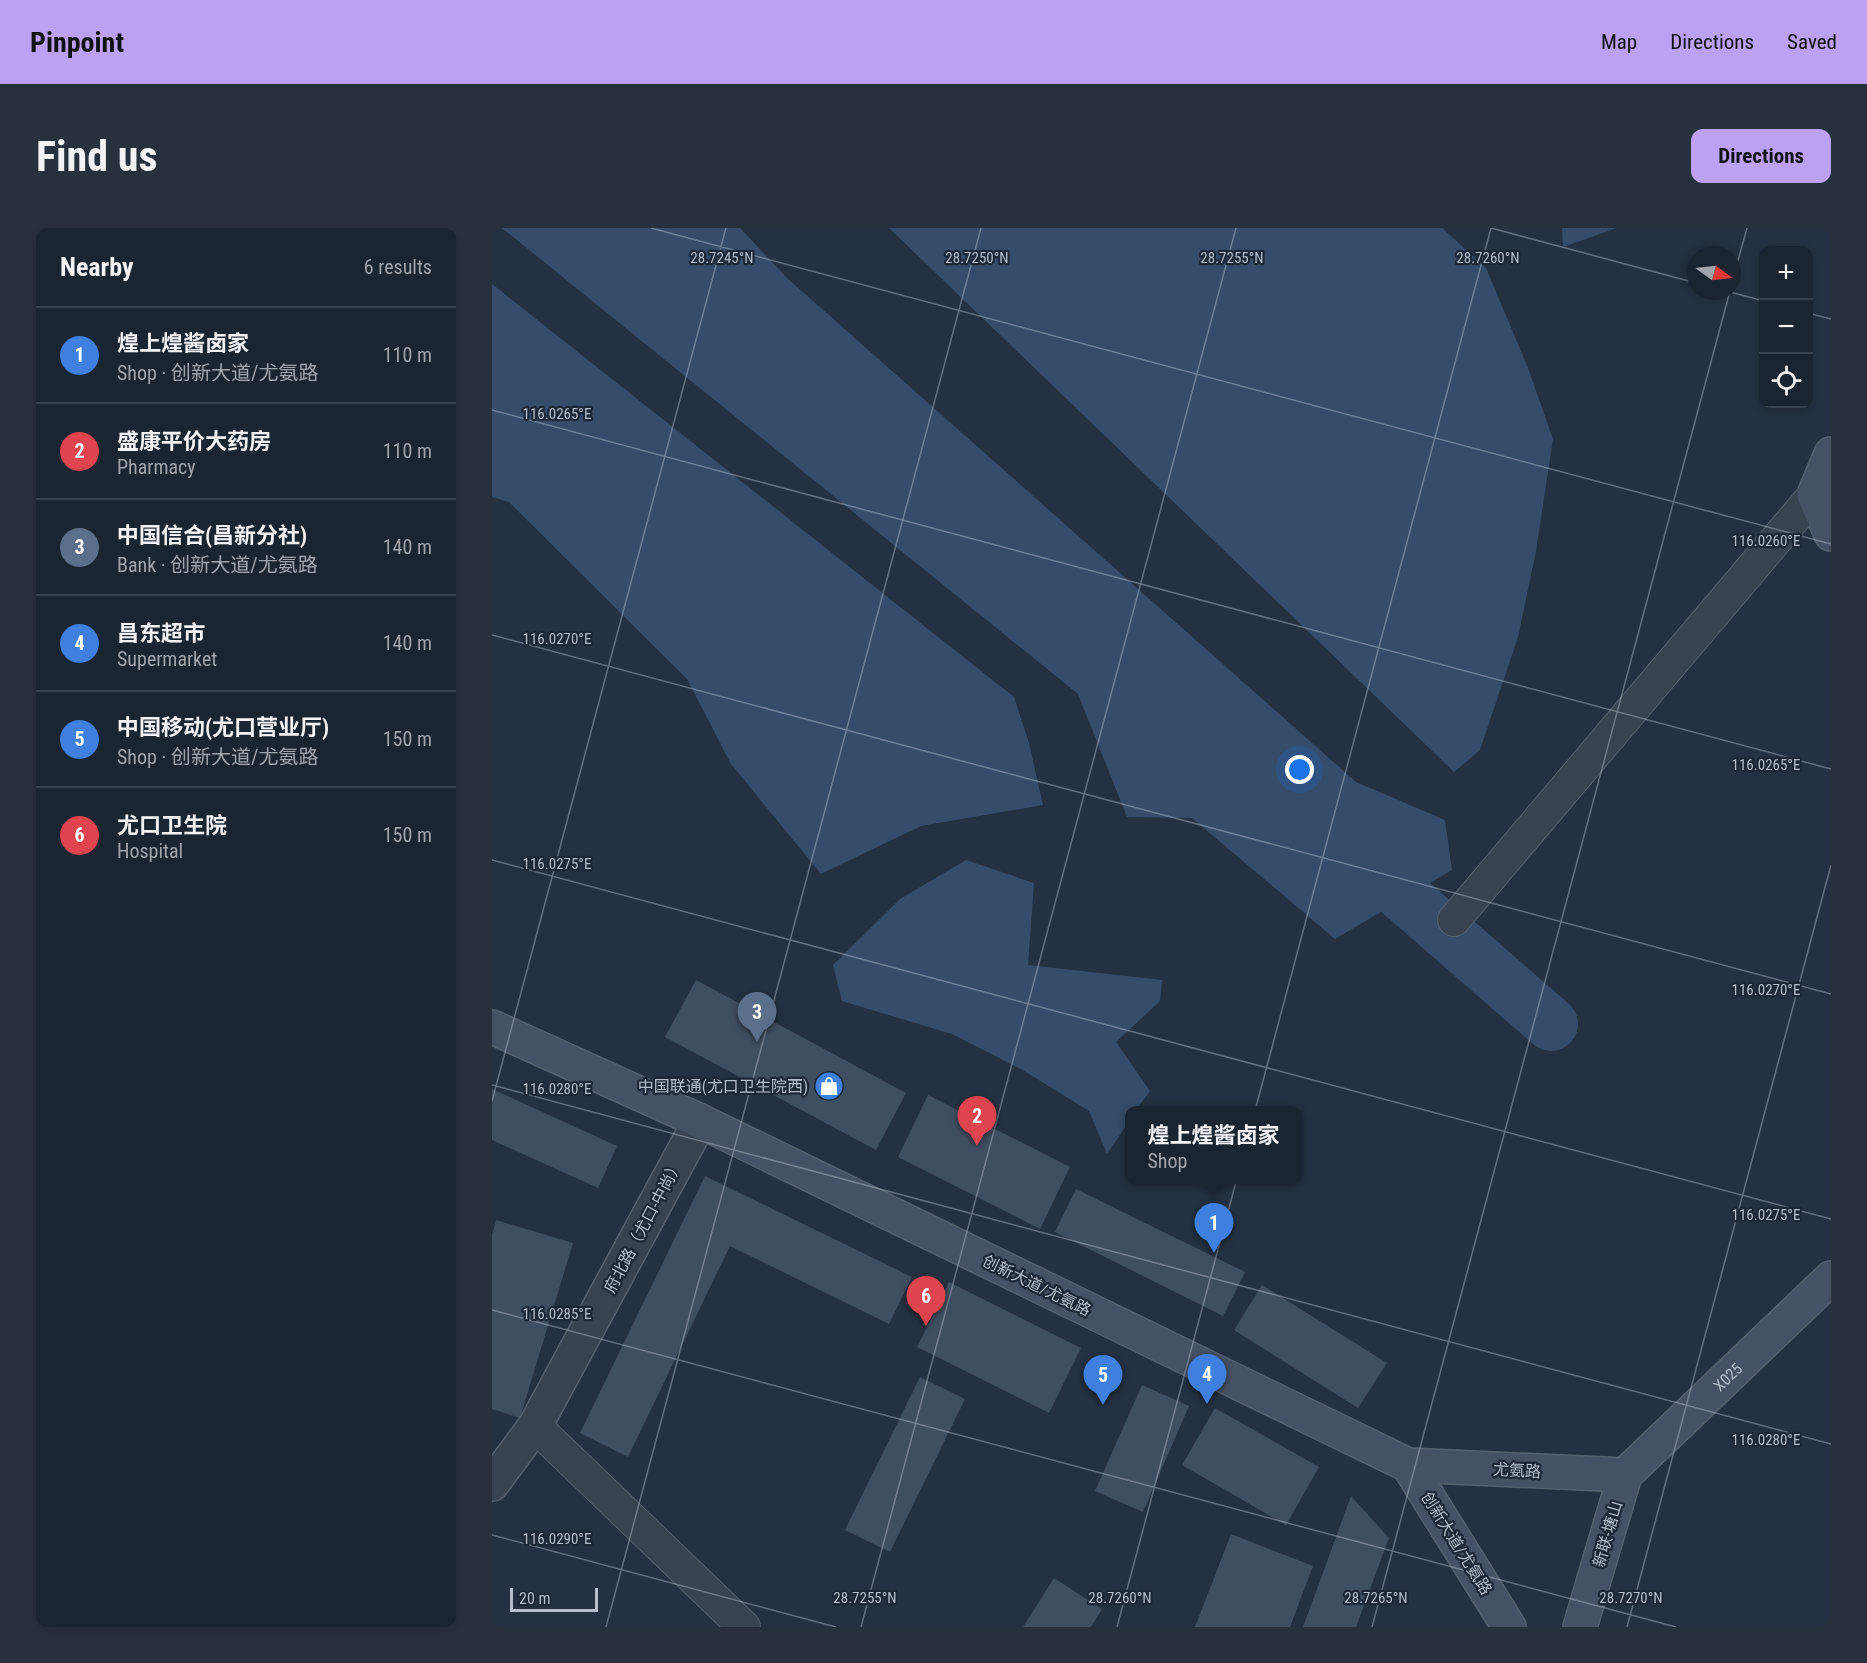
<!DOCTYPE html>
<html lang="en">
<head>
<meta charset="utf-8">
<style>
	body { margin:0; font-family:"Roboto Condensed","Noto Sans SC",sans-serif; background:#27313e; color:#f1f3f6 }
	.controls { position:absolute; right:18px; top:18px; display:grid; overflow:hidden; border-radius:12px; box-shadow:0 3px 9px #0003 }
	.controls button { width:54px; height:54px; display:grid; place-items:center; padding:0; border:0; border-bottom:2px solid #38424d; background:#1a2532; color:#f1f3f6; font:30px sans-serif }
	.compass { position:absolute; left:1195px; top:18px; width:54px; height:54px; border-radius:50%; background:#1a2532; box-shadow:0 3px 9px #0003; rotate:105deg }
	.scale { position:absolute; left:18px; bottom:15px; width:88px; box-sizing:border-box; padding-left:6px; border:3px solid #b4becc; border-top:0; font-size:16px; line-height:21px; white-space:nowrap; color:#b4becc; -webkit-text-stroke:4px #1c2837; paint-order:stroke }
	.you { position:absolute; left:808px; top:542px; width:21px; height:21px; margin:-15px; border:4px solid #fff; border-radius:50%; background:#1a73e8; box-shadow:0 0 0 9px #1a73e833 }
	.badge { display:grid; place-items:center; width:39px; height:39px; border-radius:50%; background:#bca0f2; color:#fff; font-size:20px; font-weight:700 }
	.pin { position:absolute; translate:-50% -50px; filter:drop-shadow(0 2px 3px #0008) }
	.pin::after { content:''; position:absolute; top:32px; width:21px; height:18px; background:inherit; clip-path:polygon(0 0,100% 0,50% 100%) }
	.popup { position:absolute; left:633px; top:878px; width:177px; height:78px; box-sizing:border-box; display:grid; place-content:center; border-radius:12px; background:#1a2532; filter:drop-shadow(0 2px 4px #0005); font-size:20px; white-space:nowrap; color:#9fa5ac }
	.popup b { font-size:22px; color:#f1f3f6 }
	.popup::after { content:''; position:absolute; left:50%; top:100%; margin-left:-12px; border:12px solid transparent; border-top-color:#1a2532 }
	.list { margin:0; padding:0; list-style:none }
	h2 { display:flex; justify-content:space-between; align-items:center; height:78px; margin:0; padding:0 24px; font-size:26px }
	h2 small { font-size:20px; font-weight:400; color:#9fa5ac }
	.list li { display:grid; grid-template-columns:39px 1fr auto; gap:18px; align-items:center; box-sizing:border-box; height:96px; padding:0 24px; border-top:2px solid #38424d }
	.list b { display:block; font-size:22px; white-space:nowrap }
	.list p { margin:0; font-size:20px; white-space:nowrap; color:#9fa5ac }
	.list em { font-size:20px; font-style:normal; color:#9fa5ac }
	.icon { flex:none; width:33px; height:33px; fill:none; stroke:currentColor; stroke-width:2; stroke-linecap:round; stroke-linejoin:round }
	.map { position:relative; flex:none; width:1339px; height:1399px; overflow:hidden; border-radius:12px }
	header { display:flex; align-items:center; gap:36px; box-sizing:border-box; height:84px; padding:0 30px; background:#bca0f2; color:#111 }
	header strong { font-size:28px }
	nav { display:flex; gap:33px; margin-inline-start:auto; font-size:21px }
	.intro { display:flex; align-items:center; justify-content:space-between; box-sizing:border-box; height:144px; padding:0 36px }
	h1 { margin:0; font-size:42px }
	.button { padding:15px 27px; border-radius:12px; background:#bca0f2; color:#111; font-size:21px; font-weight:700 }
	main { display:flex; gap:36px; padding:0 36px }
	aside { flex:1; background:#1a2532; border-radius:12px; box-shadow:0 3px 9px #0003 }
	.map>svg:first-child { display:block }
</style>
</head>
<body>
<header>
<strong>Pinpoint</strong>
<nav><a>Map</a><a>Directions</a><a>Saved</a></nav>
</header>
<div class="intro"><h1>Find us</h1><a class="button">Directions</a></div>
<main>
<aside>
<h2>Nearby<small>6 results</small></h2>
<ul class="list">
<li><span class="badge" style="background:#3f7fe0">1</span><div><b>煌上煌酱卤家</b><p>Shop · 创新大道/尤氨路</p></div><em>110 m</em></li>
<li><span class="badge" style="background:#e0444e">2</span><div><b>盛康平价大药房</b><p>Pharmacy</p></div><em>110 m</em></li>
<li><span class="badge" style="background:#5c6f8a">3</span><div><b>中国信合(昌新分社)</b><p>Bank · 创新大道/尤氨路</p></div><em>140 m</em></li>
<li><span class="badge" style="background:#3f7fe0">4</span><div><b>昌东超市</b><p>Supermarket</p></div><em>140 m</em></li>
<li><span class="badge" style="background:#3f7fe0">5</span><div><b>中国移动(尤口营业厅)</b><p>Shop · 创新大道/尤氨路</p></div><em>150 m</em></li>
<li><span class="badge" style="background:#e0444e">6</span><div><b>尤口卫生院</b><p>Hospital</p></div><em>150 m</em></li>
</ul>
</aside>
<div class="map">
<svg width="1339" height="1399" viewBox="0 0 1339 1399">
	<rect width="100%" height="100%" fill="#233142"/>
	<g fill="#354d6b">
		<polygon points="10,0 248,0 295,50 864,554 953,592 960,642 843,711 700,590 635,589 586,466"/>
		<polygon points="397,0 950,0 994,40 1036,140 1061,211 1044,323 1026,409 988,522 962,544"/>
		<polygon points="1070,0 1125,0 1071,19"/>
		<polygon points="0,56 522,469 537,515 551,577 429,598 329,646 239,536 195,451 17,274 0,269"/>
		<polygon points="474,632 542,655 536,737 670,752 668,773 624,814 658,863 644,882 638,882 638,892 615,926 597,883 529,841 460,806 350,773 341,737 408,671"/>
	</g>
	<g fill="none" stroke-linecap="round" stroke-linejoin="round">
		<polyline stroke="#354d6b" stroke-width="54" points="857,620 1059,796"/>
	</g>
	<g fill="#3f4f62">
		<polygon points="204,752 414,865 384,922 173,809"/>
		<polygon points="0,861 125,918 106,960 0,912"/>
		<polygon points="436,867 578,939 548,1001 406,929"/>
		<polygon points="213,948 420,1049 397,1096 238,1018 136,1229 88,1205"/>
		<polygon points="584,961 753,1044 731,1088 563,1004"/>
		<polygon points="4,992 81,1015 28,1190 0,1181 0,1007"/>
		<polygon points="457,1054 589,1120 557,1185 425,1119"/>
		<polygon points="770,1057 895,1135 866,1180 742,1102"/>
		<polygon points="428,1149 473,1171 398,1324 353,1302"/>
		<polygon points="650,1157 697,1178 651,1284 603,1263"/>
		<polygon points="723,1180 827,1239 794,1297 690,1237"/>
		<polygon points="859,1268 897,1310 864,1399 811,1399"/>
		<polygon points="739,1306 821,1338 798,1399 703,1399"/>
		<polygon points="562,1350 610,1381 599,1399 531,1399"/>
	</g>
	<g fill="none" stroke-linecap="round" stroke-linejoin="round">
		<g stroke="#55616f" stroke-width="34">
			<g id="minor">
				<polyline points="962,692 1322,267"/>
				<polyline points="43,1198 252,1399"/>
			</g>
		</g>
		<g stroke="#55616f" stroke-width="36">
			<polyline id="tertiary" points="0,1256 43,1198 208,893"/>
		</g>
		<g stroke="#55616f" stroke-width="36">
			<g id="secondary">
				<polyline points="1339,226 1322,267 1339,306"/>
				<polyline points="0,799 208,893 916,1237 1017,1399"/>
				<polyline points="916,1237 1133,1247"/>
				<path id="s1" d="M1133 1247 1339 1050"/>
				<polyline points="1088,1399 1133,1247"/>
			</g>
		</g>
		<use href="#minor" stroke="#384352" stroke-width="32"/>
		<use href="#tertiary" stroke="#384352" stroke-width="33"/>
		<use href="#secondary" stroke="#455265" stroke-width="33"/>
	</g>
	<path fill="none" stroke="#b4becc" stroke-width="1.5" stroke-opacity="0.45" d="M159 0 1339 316M999 0 1204 55M1240 54 1255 0M1234 63 1272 73M1316 85 1339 91M0 182 1339 541M0 407 1339 766M0 632 1339 991M0 857 1339 1216M0 873 234 0M0 1082 1184 1399M0 1307 344 1399M114 1399 489 0M369 1399 744 0M625 1399 999 0M880 1399 1238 63M1135 1399 1339 637"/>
	<defs>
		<g id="shop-disc" transform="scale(1.5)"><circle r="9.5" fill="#3f7fe0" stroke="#1c2837"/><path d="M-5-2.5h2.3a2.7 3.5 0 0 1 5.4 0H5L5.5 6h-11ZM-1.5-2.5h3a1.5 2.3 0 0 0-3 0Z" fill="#fff"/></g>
	</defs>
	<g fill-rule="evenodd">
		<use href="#shop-disc" x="337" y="858"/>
	</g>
	<g text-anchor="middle" stroke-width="4.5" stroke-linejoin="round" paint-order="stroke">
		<g font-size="16" fill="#b4becc" stroke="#1c2837" text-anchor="end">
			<text x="316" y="864">中国联通(尤口卫生院西)</text>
		</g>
		<g font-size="16" fill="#b4becc" stroke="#1c2837">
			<text transform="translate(151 998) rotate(-62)" y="6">府北路（尤口-中尚）</text>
			<text transform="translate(545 1057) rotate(26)" y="6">创新大道/尤氨路</text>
			<text dy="6" stroke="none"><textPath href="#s1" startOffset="142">X025</textPath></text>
			<text transform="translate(1025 1242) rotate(3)" y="6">尤氨路</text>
			<text transform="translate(1115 1306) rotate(-74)" y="6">新联-塘山</text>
			<text transform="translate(965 1315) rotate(58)" y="6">创新大道/尤氨路</text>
		</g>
	</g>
	<g font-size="15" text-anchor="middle" fill="#b4becc" stroke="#1c2837" stroke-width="4.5" stroke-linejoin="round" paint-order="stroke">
		<text x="230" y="35">28.7245°N</text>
		<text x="485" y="35">28.7250°N</text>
		<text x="740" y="35">28.7255°N</text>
		<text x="996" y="35">28.7260°N</text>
		<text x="65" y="191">116.0265°E</text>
		<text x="1274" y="318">116.0260°E</text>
		<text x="65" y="416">116.0270°E</text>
		<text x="1274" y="542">116.0265°E</text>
		<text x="65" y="641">116.0275°E</text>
		<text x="1274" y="767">116.0270°E</text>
		<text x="65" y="866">116.0280°E</text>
		<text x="1274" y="992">116.0275°E</text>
		<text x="65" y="1091">116.0285°E</text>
		<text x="1274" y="1217">116.0280°E</text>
		<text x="65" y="1316">116.0290°E</text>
		<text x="373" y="1375">28.7255°N</text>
		<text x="628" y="1375">28.7260°N</text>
		<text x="884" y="1375">28.7265°N</text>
		<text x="1139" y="1375">28.7270°N</text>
	</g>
</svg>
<div class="controls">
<button>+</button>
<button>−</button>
<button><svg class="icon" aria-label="locate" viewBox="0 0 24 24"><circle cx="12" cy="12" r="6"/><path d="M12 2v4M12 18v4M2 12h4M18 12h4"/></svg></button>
</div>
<svg class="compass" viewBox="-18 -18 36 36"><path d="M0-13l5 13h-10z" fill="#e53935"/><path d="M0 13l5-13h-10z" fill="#9fa5ac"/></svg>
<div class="scale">20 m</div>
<div class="you"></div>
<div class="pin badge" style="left:722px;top:1025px;background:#3f7fe0">1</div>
<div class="popup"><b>煌上煌酱卤家</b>Shop</div>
<div class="pin badge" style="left:485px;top:918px;background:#e0444e">2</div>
<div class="pin badge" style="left:265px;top:814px;background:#5c6f8a">3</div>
<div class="pin badge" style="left:715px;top:1176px;background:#3f7fe0">4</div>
<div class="pin badge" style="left:611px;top:1177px;background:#3f7fe0">5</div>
<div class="pin badge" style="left:434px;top:1098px;background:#e0444e">6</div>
</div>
</main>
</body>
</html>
